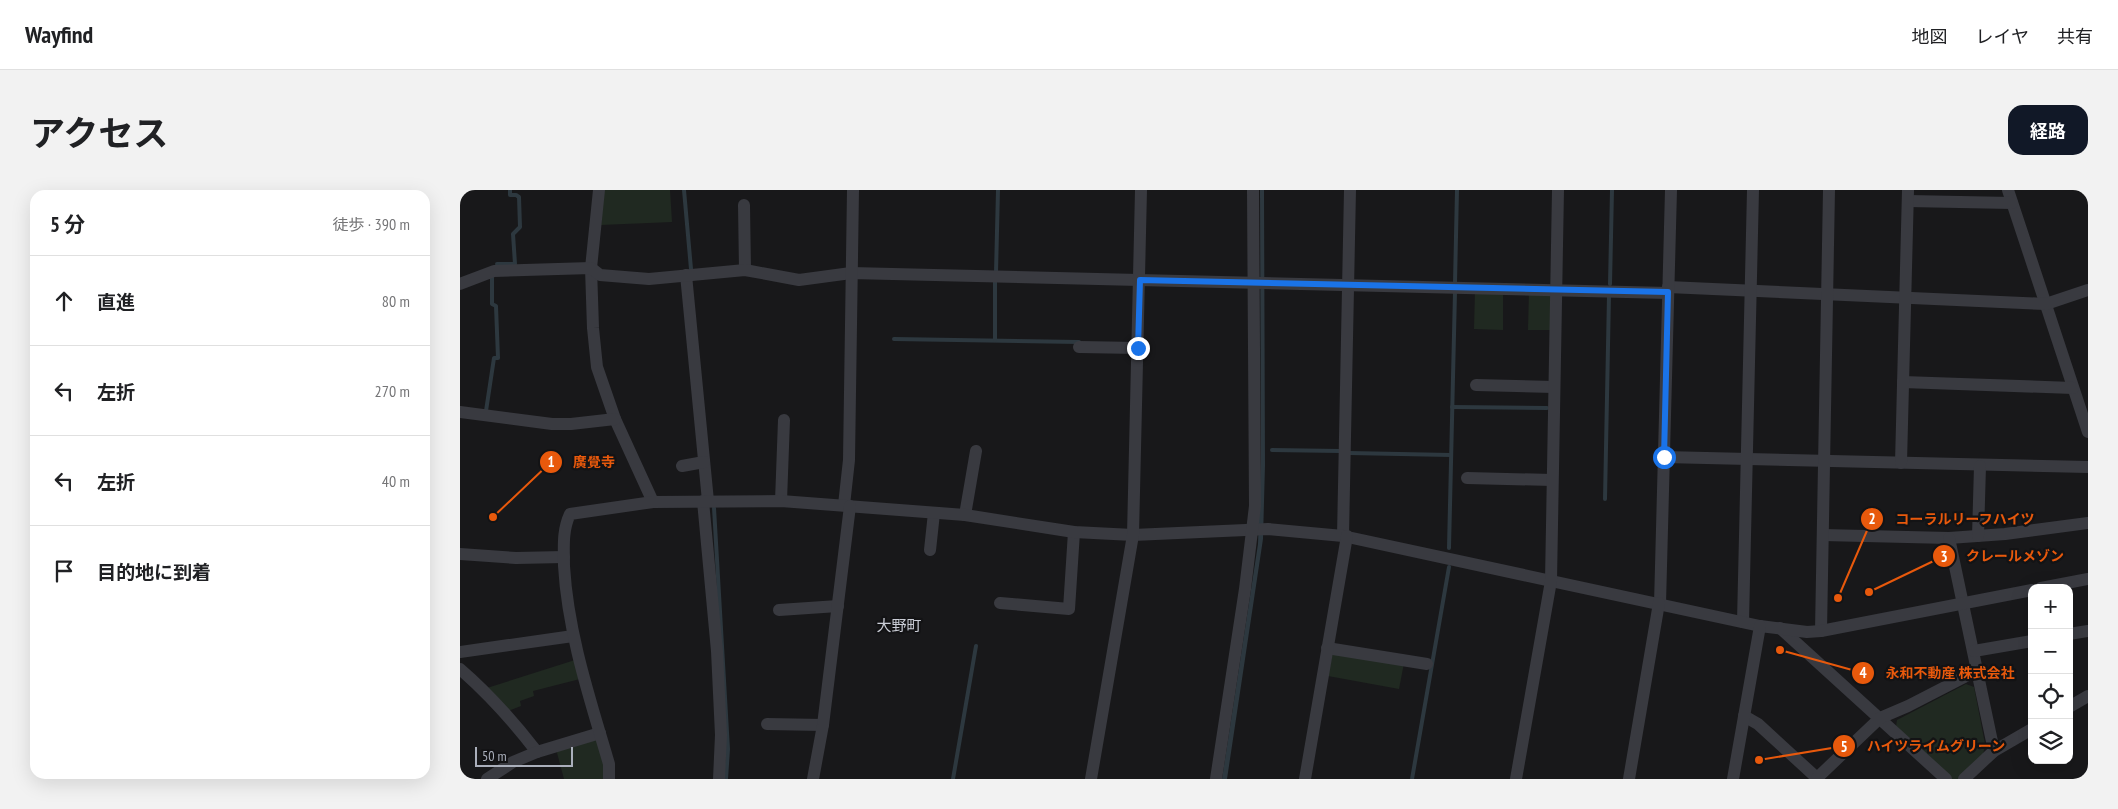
<!DOCTYPE html>
<html lang="ja">
<head>
<meta charset="utf-8">
<style>
	body { margin:0; font-family:"PT Sans Narrow","Noto Sans JP",sans-serif; background:#f2f2f2; color:#202124 }
	.controls { position:absolute; right:15px; bottom:15px; display:grid; overflow:hidden; border-radius:10px; box-shadow:0 5px 20px #0002 }
	.controls button { width:45px; height:45px; display:grid; place-items:center; padding:0; border:0; border-bottom:1px solid #e0e0e0; background:#fff; color:#202124; font:25px sans-serif }
	.scale { position:absolute; left:15px; bottom:12px; width:98px; box-sizing:border-box; padding-left:5px; border:2px solid #aaafbb; border-top:0; font-size:14px; line-height:18px; white-space:nowrap; color:#aaafbb; -webkit-text-stroke:4px #131315; paint-order:stroke }
	.stop { position:absolute; width:15px; height:15px; margin:-11px; border:4px solid #1a73e8; border-radius:50%; background:#fff }
	.stop.end { background:#1a73e8; border-color:#fff; box-shadow:0 1px 5px #0008 }
	.list { margin:0; padding:0; list-style:none }
	h2 { display:flex; justify-content:space-between; align-items:center; height:65px; margin:0; padding:0 20px; font-size:21px }
	h2 small { font-size:16px; font-weight:400; color:#757577 }
	.list li { display:grid; grid-template-columns:32px 1fr auto; gap:15px; align-items:center; box-sizing:border-box; height:90px; padding:0 20px; border-top:1px solid #e0e0e0 }
	.list b { display:block; font-size:19px; white-space:nowrap }
	.list em { font-size:16px; font-style:normal; color:#757577 }
	.icon { flex:none; width:28px; height:28px; fill:none; stroke:currentColor; stroke-width:2; stroke-linecap:round; stroke-linejoin:round }
	.map { position:relative; flex:none; width:1628px; height:589px; overflow:hidden; border-radius:15px }
	header { display:flex; align-items:center; gap:30px; box-sizing:border-box; height:70px; padding:0 25px; background:#fff; border-bottom:1px solid #e0e0e0 }
	header strong { font-size:24px }
	nav { display:flex; gap:28px; margin-inline-start:auto; font-size:18px }
	.intro { display:flex; align-items:center; justify-content:space-between; box-sizing:border-box; height:120px; padding:0 30px }
	h1 { margin:0; font-size:35px }
	.button { padding:12px 22px; border-radius:15px; background:#111827; color:#fff; font-size:18px; font-weight:700 }
	main { display:flex; gap:30px; padding:0 30px }
	aside { flex:1; background:#fff; border-radius:15px; box-shadow:0 5px 20px #0002 }
	.map>svg:first-child { display:block }
</style>
</head>
<body>
<header>
<strong>Wayfind</strong>
<nav><a>地図</a><a>レイヤ</a><a>共有</a></nav>
</header>
<div class="intro"><h1>アクセス</h1><a class="button">経路</a></div>
<main>
<aside>
<h2>5 分<small>徒歩 · 390 m</small></h2>
<ul class="list">
<li><svg class="icon" aria-label="ahead" viewBox="0 0 24 24"><path d="M12 20V5M6 11l6-6 6 6"/></svg><div><b>直進</b></div><em>80 m</em></li>
<li><svg class="icon" aria-label="left" viewBox="0 0 24 24"><path d="M17 20v-9H6M10 6l-5 5 5 5"/></svg><div><b>左折</b></div><em>270 m</em></li>
<li><svg class="icon" aria-label="left" viewBox="0 0 24 24"><path d="M17 20v-9H6M10 6l-5 5 5 5"/></svg><div><b>左折</b></div><em>40 m</em></li>
<li><svg class="icon" aria-label="arrive" viewBox="0 0 24 24"><path d="M6 21V4h12l-3 4 3 4H6"/></svg><div><b>目的地に到着</b></div></li>
</ul>
</aside>
<div class="map">
<svg width="1628" height="589" viewBox="0 0 1628 589">
	<rect width="100%" height="100%" fill="#18181a"/>
	<g fill="#202921">
		<polygon points="144,0 210,0 212,32 141,35"/>
		<polygon points="1015,101 1043,101 1043,140 1014,139"/>
		<polygon points="1069,101 1091,101 1092,140 1068,140"/>
		<polygon points="873,461 944,473 939,499 868,486"/>
		<polygon points="115,470 120,489 73,501 74,506 60,511 61,516 48,521 27,498"/>
		<polygon points="1506,494 1514,497 1525,554 1523,565 1499,589 1490,589 1436,537 1437,530"/>
		<polygon points="136,549 143,570 143,589 104,589 96,559"/>
	</g>
	<polygon fill="#2d383f" points="800,0 804,0 805,275 803,349 767,589 762,589 798,354 801,269"/>
	<g fill="none" stroke-linecap="round" stroke-linejoin="round">
		<g stroke="#2d383f" stroke-width="4">
			<polyline points="224,0 231,79"/>
			<polyline points="37,74 55,74 53,44 60,37 59,7 56,5 50,5 50,0"/>
			<polyline points="536,83 538,0"/>
			<polyline points="995,93 997,0"/>
			<polyline points="1150,94 1152,0"/>
			<polyline points="434,149 619,152"/>
			<polyline points="535,150 535,91"/>
			<polyline points="992,217 1087,218"/>
			<polyline points="25,221 26,221 34,168 38,168 36,116 32,114 32,86"/>
			<polyline points="812,260 880,261"/>
			<polyline points="889,263 991,265"/>
			<polyline points="1145,309 1149,105"/>
			<polyline points="254,318 268,559 266,589"/>
			<polyline points="989,358 995,102"/>
			<polyline points="493,589 516,456"/>
			<polyline points="952,589 989,377"/>
		</g>
		<g stroke="#393a40" stroke-width="12">
			<polyline points="139,0 131,78 133,138 137,177 155,229 193,312"/>
			<polyline points="1548,0 1628,242"/>
			<polyline points="1448,11 1552,13"/>
			<polyline points="284,15 285,80"/>
			<polyline points="226,85 248,311"/>
			<polyline points="0,94 34,81 131,78 140,85 189,89 285,80 339,90 391,83 1208,103"/>
			<polyline points="1208,97 1586,114 1628,100"/>
			<polyline points="619,157 678,158"/>
			<polyline points="1443,192 1613,198"/>
			<polyline points="1016,195 1094,197"/>
			<polyline points="0,222 92,234 111,234 155,229"/>
			<polyline points="1204,267 1628,277"/>
			<polyline points="1441,273 1448,0"/>
			<polyline points="222,276 244,272"/>
			<polyline points="1007,288 1092,290"/>
			<polyline points="243,311 257,461 261,545 259,589"/>
			<polyline points="321,311 324,230"/>
			<polyline points="384,315 389,270 393,0"/>
			<polyline points="505,325 516,261"/>
			<polyline points="1363,345 1489,348 1545,344 1628,333"/>
			<polyline points="883,346 890,0"/>
			<polyline points="1518,346 1520,276"/>
			<polyline points="1489,348 1534,561"/>
			<polyline points="470,360 474,323"/>
			<polyline points="0,364 56,368 104,367"/>
			<polyline points="1581,398 1628,389"/>
			<polyline points="540,413 609,419 614,342"/>
			<polyline points="1200,414 1211,0"/>
			<polyline points="319,420 378,416"/>
			<polyline points="1283,432 1293,0"/>
			<polyline points="1320,438 1486,589"/>
			<polyline points="1361,441 1369,0"/>
			<polyline points="1609,444 1628,441"/>
			<polyline points="867,458 967,474"/>
			<polyline points="1514,461 1572,451"/>
			<polyline points="0,462 113,446"/>
			<path d="M0 479C29 504 53 531 77 562L140 543"/>
			<polyline points="1609,517 1628,506"/>
			<polyline points="1284,526 1298,534 1358,589"/>
			<polyline points="307,534 363,535"/>
			<polyline points="1357,588 1420,528 1448,516 1518,480"/>
			<polyline points="27,589 53,572 77,562"/>
			<path d="M149 589V574C130 509 108 444 104 376 104 358 102 341 110 324L193 312 321 311 505 325 614 342 673 345 808 339 883 346 1300 436 1347 442 1361 441 1572 400"/>
			<polyline points="353,589 363,535 390,316"/>
			<polyline points="631,589 673,345 681,0"/>
			<polyline points="756,589 785,399 795,316 793,0"/>
			<polyline points="845,589 887,346"/>
			<polyline points="1056,589 1091,391 1098,0"/>
			<polyline points="1169,589 1199,413"/>
			<polyline points="1273,589 1300,436"/>
			<polyline points="1504,589 1534,561 1572,539"/>
		</g>
	</g>
	<g fill="none" stroke-linecap="round" stroke-linejoin="round">
		<polyline stroke="#1a73e8" stroke-width="6" points="678,158 680,90 1208,102 1204,267"/>
	</g>
	<g text-anchor="middle" stroke-width="4.5" stroke-linejoin="round" paint-order="stroke">
		<g font-size="15" fill="#cbced7" stroke="#131315">
			<text x="439" y="441">大野町</text>
		</g>
	</g>
	<path fill="none" stroke="#e8590c" stroke-width="2" d="M33 327L91 272M1378 408L1412 329M1409 402L1484 366M1320 460L1403 483M1299 570L1384 556"/>
	<g fill="#e8590c" stroke="#131315" stroke-width="2">
		<circle cx="33" cy="327" r="5"/>
		<circle cx="1378" cy="408" r="5"/>
		<circle cx="1409" cy="402" r="5"/>
		<circle cx="1320" cy="460" r="5"/>
		<circle cx="1299" cy="570" r="5"/>
		<circle cx="91" cy="272" r="12"/>
		<circle cx="1412" cy="329" r="12"/>
		<circle cx="1484" cy="366" r="12"/>
		<circle cx="1403" cy="483" r="12"/>
		<circle cx="1384" cy="556" r="12"/>
	</g>
	<g font-size="15" text-anchor="middle" font-weight="bold" fill="#fff">
		<text x="91" y="277">1</text>
		<text x="1412" y="334">2</text>
		<text x="1484" y="372">3</text>
		<text x="1403" y="488">4</text>
		<text x="1384" y="562">5</text>
	</g>
	<g font-size="14" text-anchor="middle" font-weight="bold" fill="#e8590c" stroke="#131315" stroke-width="4.5" stroke-linejoin="round" paint-order="stroke">
		<text x="134" y="277">廣覺寺</text>
		<text x="1505" y="334">コーラルリーフハイツ</text>
		<text x="1555" y="371">クレールメゾン</text>
		<text x="1490" y="488">永和不動産 株式会社</text>
		<text x="1476" y="561">ハイツライムグリーン</text>
	</g>
</svg>
<div class="controls">
<button>+</button>
<button>−</button>
<button><svg class="icon" aria-label="locate" viewBox="0 0 24 24"><circle cx="12" cy="12" r="6"/><path d="M12 2v4M12 18v4M2 12h4M18 12h4"/></svg></button>
<button><svg class="icon" aria-label="layers" viewBox="0 0 24 24"><path d="M12 4l9 5-9 5-9-5zM3 14l9 5 9-5"/></svg></button>
</div>
<div class="scale">50 m</div>
<div class="stop" style="left:1204px;top:267px"></div>
<div class="stop end" style="left:678px;top:158px"></div>
</div>
</main>
</body>
</html>
